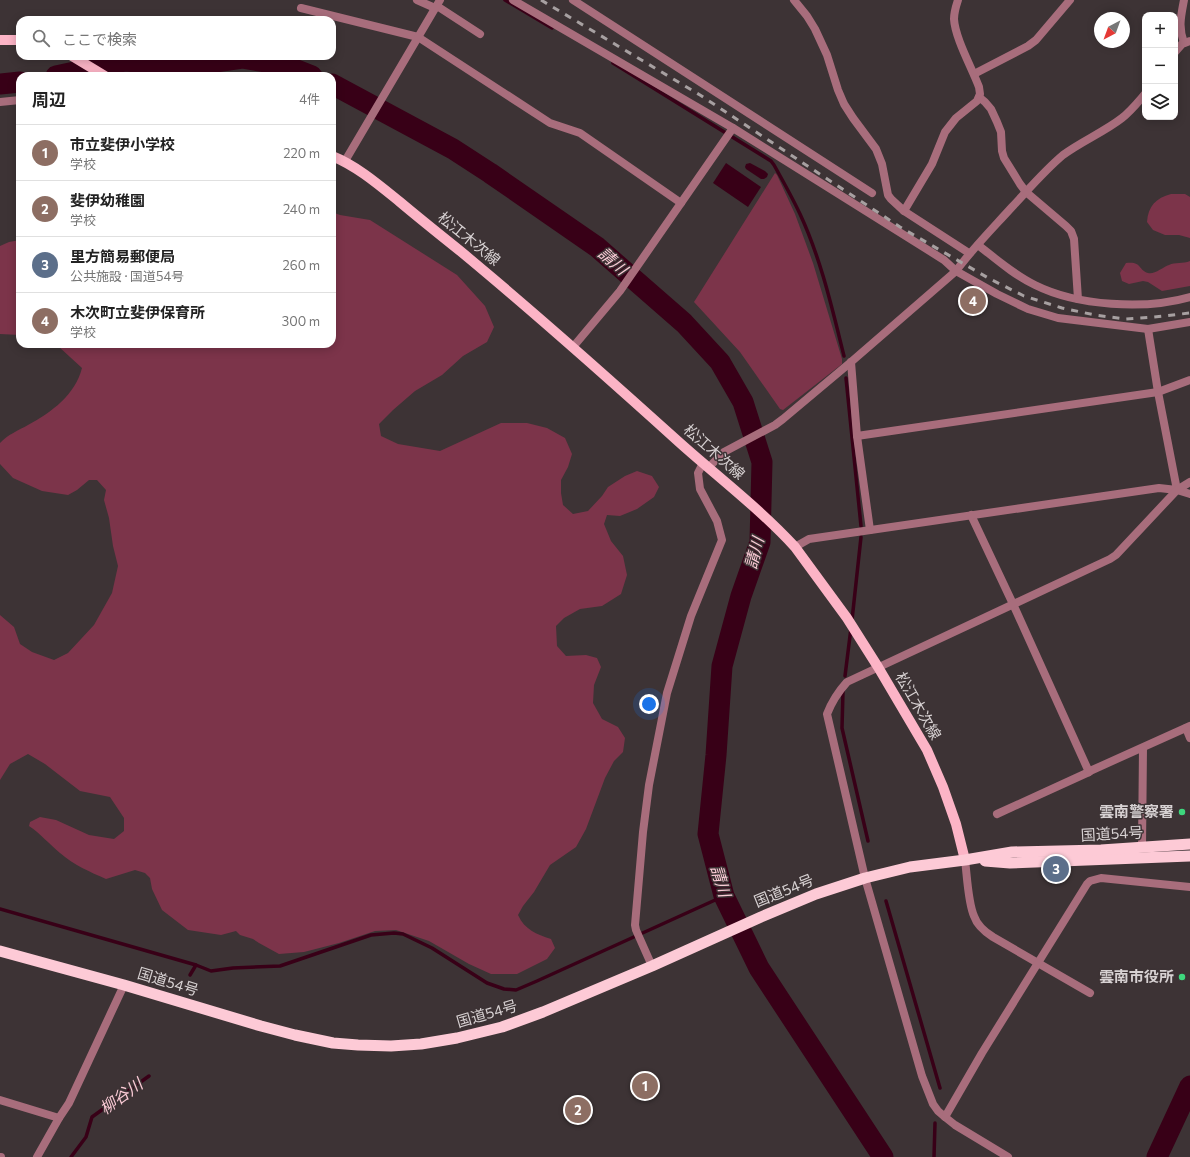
<!DOCTYPE html>
<html lang="ja">
<head>
<meta charset="utf-8">
<style>
	body { margin:0; font-family:Commissioner,"Noto Sans JP",sans-serif; background:#f6f6f6; color:#222 }
	.controls { position:absolute; right:12px; top:12px; display:grid; overflow:hidden; border-radius:8px; box-shadow:0 2px 10px #0003 }
	.controls button { width:36px; height:36px; display:grid; place-items:center; padding:0; border:0; border-bottom:1px solid #e0e0e0; background:#fff; color:#222; font:20px sans-serif }
	.compass { position:absolute; left:1094px; top:12px; width:36px; height:36px; border-radius:50%; background:#fff; box-shadow:0 2px 10px #0003; rotate:221deg }
	.you { position:absolute; left:649px; top:704px; width:14px; height:14px; margin:-10px; border:3px solid #fff; border-radius:50%; background:#1a73e8; box-shadow:0 0 0 6px #1a73e833 }
	.badge { display:grid; place-items:center; width:26px; height:26px; border-radius:50%; background:#2f734b; color:#fff; font-size:13px; font-weight:700 }
	.pin { position:absolute; translate:-50% -50%; border:2px solid #fff; box-shadow:0 1px 4px #0006 }
	.list { margin:0; padding:0; list-style:none }
	h2 { display:flex; justify-content:space-between; align-items:center; height:52px; margin:0; padding:0 16px; font-size:17px }
	h2 small { font-size:13px; font-weight:400; color:#767676 }
	.list li { display:grid; grid-template-columns:26px 1fr auto; gap:12px; align-items:center; box-sizing:border-box; height:56px; padding:0 16px; border-top:1px solid #e0e0e0 }
	.list b { display:block; font-size:15px; white-space:nowrap }
	.list p { margin:0; font-size:13px; white-space:nowrap; color:#767676 }
	.list em { font-size:13px; font-style:normal; color:#767676 }
	.icon { flex:none; width:22px; height:22px; fill:none; stroke:currentColor; stroke-width:2; stroke-linecap:round; stroke-linejoin:round }
	.map { position:relative; flex:none; width:1190px; height:1157px; overflow:hidden }
	.search { position:absolute; background:#fff; box-shadow:0 2px 10px #0003; left:16px; top:16px; width:320px; height:44px; display:flex; align-items:center; gap:10px; box-sizing:border-box; padding:0 14px; border-radius:12px; color:#767676; font-size:15px }
	.panel { position:absolute; background:#fff; box-shadow:0 2px 10px #0003; left:16px; top:72px; width:320px; height:276px; border-radius:12px }
	.map>svg:first-child { display:block }
</style>
</head>
<body>
<div class="map">
<svg width="1190" height="1157" viewBox="0 0 1190 1157">
	<rect width="100%" height="100%" fill="#3d3335"/>
	<g fill="#7c344a">
		<polygon points="775,173 777,175 795,214 813,263 842,359 842,364 783,410 780,409 740,352 694,302"/>
		<path d="M1171 194H1185L1190 197V238L1179 235H1165L1153 230 1147 222C1148 206 1156 198 1171 194Z"/>
		<path d="M332 212 340 215 370 220 457 275 485 306 494 327 487 342 463 356 442 375 415 391 393 410 379 424 381 436 398 444 440 451 501 423H527L547 428 565 438 572 454 568 467 561 480V493L563 505 573 514 588 511 602 496 608 487 625 476 637 471 652 476 659 487 654 497 637 509 620 516 607 515 604 524 611 541 623 556 627 575 621 594 602 606 580 609 564 618 556 626 557 646 566 656 586 655 597 658 601 667 594 685 593 703 602 719 618 727 625 738 623 752 614 761 605 778 586 829 576 847 550 865 534 892 523 906 518 915C525 930 536 934 551 939L555 948 547 959 517 974H491L469 964 429 941 396 930 375 931 339 943 304 952 279 954 259 943 253 939 240 935 236 931 221 935 188 930 162 910 152 889 150 878 145 873 135 870 106 879C90 872 74 865 60 853 49 844 41 834 29 826L30 822 40 817 56 820 89 835 114 839 124 831V818L110 797 80 791 45 764 28 754 10 764 0 780V615L14 627 20 644 32 652 54 660 68 653 94 625 112 593 118 566 113 546 109 518 104 500 106 490 97 480H89L77 490 68 495 42 491 13 478 0 464V443C7 435 19 430 28 425 52 412 75 395 82 368L58 346 54 344H332Z"/>
		<polygon points="20,240 20,335 0,334 0,246 9,242"/>
		<path d="M1190 261V286L1162 291 1148 282 1143 281 1129 284 1122 281 1120 273 1126 263C1142 261 1138 270 1148 273 1154 275 1163 267 1169 265 1175 262 1183 264 1190 261Z"/>
	</g>
	<g fill="#380017">
		<polygon points="726,163 761,187 748,207 713,183"/>
		<polygon points="750,163 765,171 768,174 767,177 764,179 761,179 746,169 745,167 746,164"/>
	</g>
	<g fill="none" stroke-linecap="round" stroke-linejoin="round">
		<g stroke="#380017" stroke-width="3.5">
			<polyline points="505,0 552,28"/>
			<path d="M613 63 771 161 774 165C783 181 792 197 800 214 821 259 832 308 844 356"/>
			<polyline points="846,378 861,526"/>
			<polyline points="852,620 861,537"/>
			<polyline points="845,676 851,628"/>
			<polyline points="843,691 842,728 868,841"/>
			<polyline points="886,901 940,1088"/>
			<polyline points="0,909 196,965 211,971 233,968 280,966 371,935 394,933 403,934 432,948 487,983 504,989 516,990 537,981 724,896"/>
			<polyline points="190,975 196,965"/>
			<polyline points="71,1157 86,1137 92,1117 149,1076"/>
			<polyline points="934,1157 935,1123"/>
		</g>
		<g stroke="#380017" stroke-width="21">
			<polyline points="56,76 125,61 189,66 242,58 284,65 312,76"/>
			<polyline points="0,84 20,82"/>
			<polyline points="332,84 453,149 490,173 597,247 684,323 720,362 743,402 762,462 760,542 741,596 722,666 716,755 708,834 724,896 759,968 883,1157"/>
			<polyline points="1157,1157 1190,1086"/>
		</g>
		<g stroke="#a86d7c" stroke-width="8">
			<polyline points="417,0 435,8"/>
			<polyline points="513,0 733,128 944,260 956,271 997,294 1028,309 1058,318 1148,329 1190,322"/>
			<polyline points="573,0 872,193"/>
			<polyline points="794,0 807,16 815,29 827,55 838,90 844,104 853,118 876,149 882,164 888,195 891,199 904,211 969,253"/>
			<polyline points="437,6 480,34"/>
			<polyline points="301,8 418,37 550,123 580,133 681,203"/>
			<path d="M1184 43C1178 27 1181 16 1184 0"/>
			<polyline points="1175,52 1182,44 1190,41"/>
			<polyline points="974,74 1028,46 1036,40 1070,0"/>
			<polyline points="979,97 985,102 991,109 997,122 1001,132 1002,151 1004,158 1020,184 1026,192 1066,226 1071,231 1074,239 1078,299"/>
			<polyline points="0,102 20,100"/>
			<polyline points="345,161 440,0"/>
			<path d="M904 211 932 164 945 132 956 118 977 101 980 94 979 87C972 68 955 38 954 19 954 12 956 6 958 0"/>
			<path d="M978 245C996 259 1014 275 1035 285 1077 306 1145 310 1190 297"/>
			<polyline points="1148,329 1158,392 1177,490"/>
			<polyline points="573,347 620,291 733,128"/>
			<polyline points="851,362 857,436 870,530"/>
			<polyline points="857,436 1158,392 1190,380"/>
			<path d="M708 468 724 452 775 425 783 419 851 362 956 271C973 248 993 228 1012 207 1029 189 1044 171 1063 155 1082 141 1104 132 1122 118 1131 111 1138 102 1145 94"/>
			<polyline points="971,515 1013,604 1089,772 1090,771"/>
			<polyline points="795,547 809,539 1159,488 1177,490 1190,494"/>
			<polyline points="997,814 1089,772"/>
			<path d="M865 878 827 714C832 701 838 692 847 682L1110 559 1116 555 1177 490 1190 482"/>
			<polyline points="652,966 636,930 635,925 643,832 649,785 667,693 691,616 722,540 717,521 700,489 698,473 703,463"/>
			<polyline points="0,1100 59,1118"/>
			<polyline points="0,1157 1,1157"/>
			<polyline points="37,1157 59,1118 69,1103 124,985"/>
		</g>
		<g stroke="#a86d7c" stroke-width="8">
			<polyline points="1186,728 1190,738"/>
			<polyline points="1090,771 1190,726"/>
			<polyline points="1142,847 1143,748"/>
			<path d="M965 860C967 875 968 903 974 916 977 925 985 932 993 937L1090 993"/>
			<polyline points="865,878 922,1076 933,1104 938,1111 945,1117 955,1125 1008,1157"/>
			<polyline points="945,1117 982,1053 1087,884 1090,881 1101,878 1190,887"/>
		</g>
		<g stroke="#fcb4c6" stroke-width="10">
			<polyline points="0,40 20,40"/>
			<polyline points="72,56 105,76"/>
			<path d="M332 156C357 166 379 185 400 202 419 218 439 234 459 250 534 312 607 377 680 443 718 477 760 509 795 547L847 618 878 667 927 750 943 787 956 824 965 860"/>
		</g>
		<g stroke="#fdcad6" stroke-width="11">
			<polyline points="985,861 1010,863 1190,856"/>
			<polyline points="0,951 124,985 261,1026 295,1035 333,1043 358,1045 391,1046 421,1044 457,1038 502,1027 543,1012 652,966 761,917 816,894 865,878 910,867 965,860 1012,852 1101,850 1190,844"/>
		</g>
		<polyline stroke="#a7a0a1" stroke-width="3" stroke-dasharray="7 7" stroke-linecap="butt" points="541,0 700,95 900,227 990,279 1024,296 1062,308 1095,315 1125,319 1154,317 1190,313"/>
	</g>
	<g fill="#3ed77d" stroke="#3d3335" stroke-width="1.5">
		<circle cx="1182" cy="812" r="4"/>
		<circle cx="1182" cy="977" r="4"/>
	</g>
	<g text-anchor="middle" stroke-width="3" stroke-linejoin="round" paint-order="stroke">
		<g font-size="15" fill="#d7d1d2" stroke="#3d3335">
			<text transform="translate(469 239) rotate(39)" y="5">松江木次線</text>
			<text transform="translate(714 452) rotate(41)" y="5">松江木次線</text>
			<text transform="translate(918 706) rotate(60)" y="5">松江木次線</text>
			<text transform="translate(1112 834) rotate(-3)" y="5">国道54号</text>
			<text transform="translate(784 891) rotate(-22)" y="5">国道54号</text>
			<text transform="translate(168 982) rotate(17)" y="5">国道54号</text>
			<text transform="translate(487 1014) rotate(-16)" y="5">国道54号</text>
		</g>
		<g font-size="15" font-weight="bold" fill="#d7d1d2" stroke="#3d3335" text-anchor="end">
			<text x="1174" y="817">雲南警察署</text>
			<text x="1174" y="982">雲南市役所</text>
		</g>
		<g font-size="16" font-style="italic" fill="#fcccd7" stroke="#3d3335">
			<text transform="translate(613 261) rotate(41)" y="6">請川</text>
			<text transform="translate(754 553) rotate(-75)" y="6">請川</text>
			<text transform="translate(721 881) rotate(73)" y="6">請川</text>
			<text transform="translate(121 1096) rotate(-36)" y="6">柳谷川</text>
		</g>
	</g>
</svg>
<div class="controls">
<button>+</button>
<button>−</button>
<button><svg class="icon" aria-label="layers" viewBox="0 0 24 24"><path d="M12 4l9 5-9 5-9-5zM3 14l9 5 9-5"/></svg></button>
</div>
<svg class="compass" viewBox="-18 -18 36 36"><path d="M0-13l5 13h-10z" fill="#e53935"/><path d="M0 13l5-13h-10z" fill="#767676"/></svg>
<div class="you"></div>
<div class="pin badge" style="left:645px;top:1086px;background:#8d6e63">1</div>
<div class="pin badge" style="left:578px;top:1110px;background:#8d6e63">2</div>
<div class="pin badge" style="left:1056px;top:869px;background:#5c6f8a">3</div>
<div class="pin badge" style="left:973px;top:301px;background:#8d6e63">4</div>
<div class="search"><svg class="icon" aria-label="search" viewBox="0 0 24 24"><circle cx="10" cy="10" r="6"/><path d="M15 15l6 6"/></svg>ここで検索</div>
<section class="panel">
<h2>周辺<small>4件</small></h2>
<ul class="list">
<li><span class="badge" style="background:#8d6e63">1</span><div><b>市立斐伊小学校</b><p>学校</p></div><em>220 m</em></li>
<li><span class="badge" style="background:#8d6e63">2</span><div><b>斐伊幼稚園</b><p>学校</p></div><em>240 m</em></li>
<li><span class="badge" style="background:#5c6f8a">3</span><div><b>里方簡易郵便局</b><p>公共施設 · 国道54号</p></div><em>260 m</em></li>
<li><span class="badge" style="background:#8d6e63">4</span><div><b>木次町立斐伊保育所</b><p>学校</p></div><em>300 m</em></li>
</ul>
</section>
</div>
</body>
</html>
